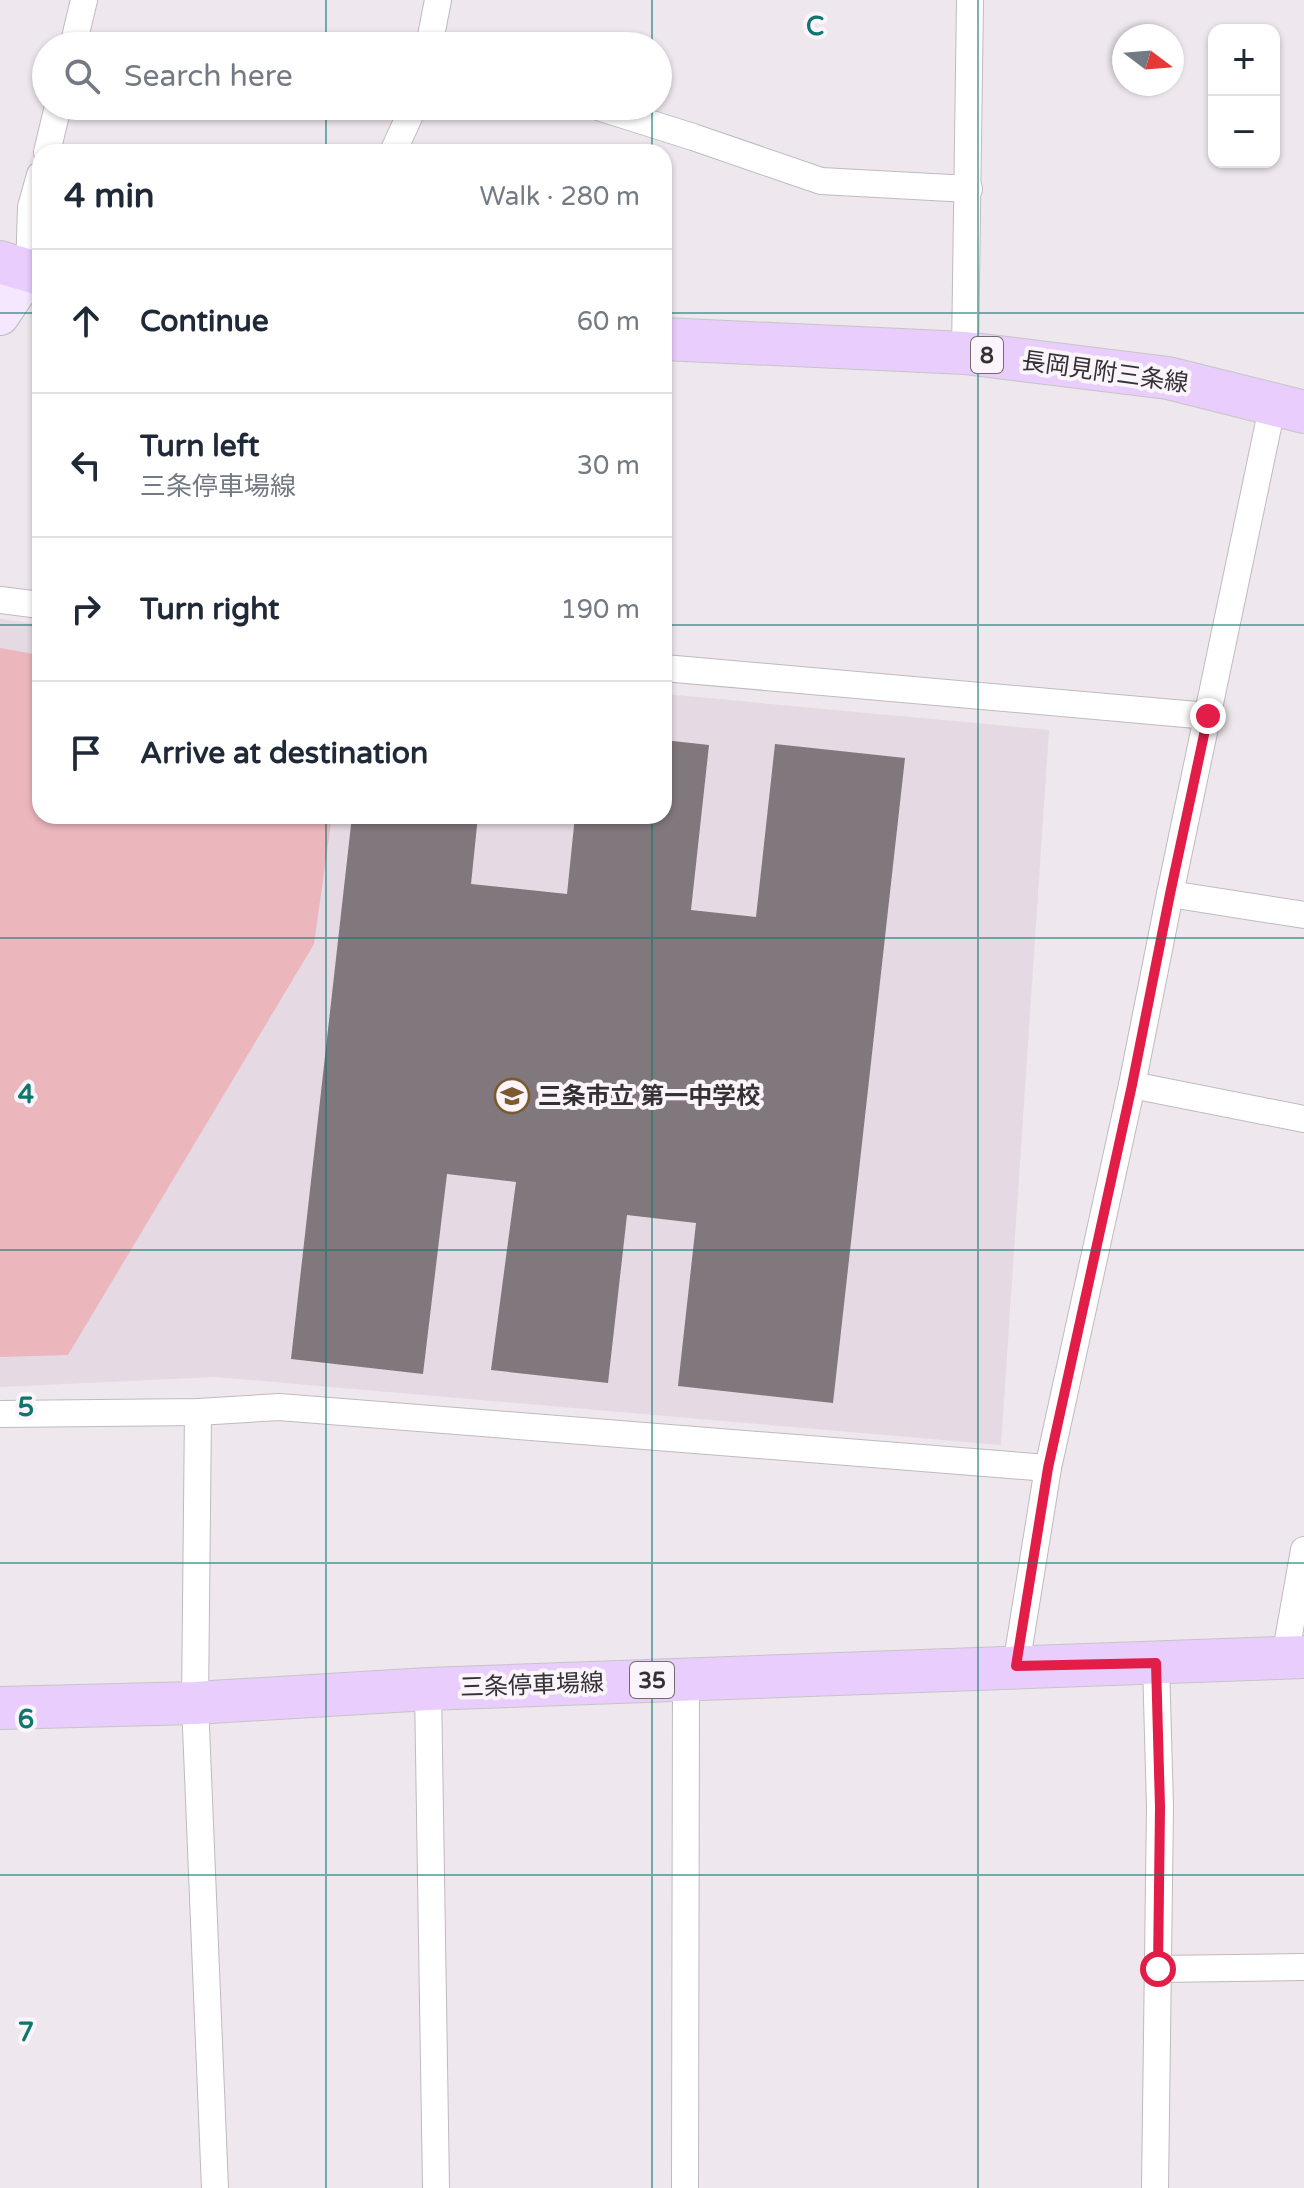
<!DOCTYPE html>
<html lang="en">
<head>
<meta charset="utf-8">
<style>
	body { margin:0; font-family:"Varela Round","Noto Sans JP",sans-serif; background:#f2f2f3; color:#1f2937 }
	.controls { position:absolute; right:24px; top:24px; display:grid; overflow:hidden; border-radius:16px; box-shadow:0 2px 6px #0004 }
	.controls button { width:72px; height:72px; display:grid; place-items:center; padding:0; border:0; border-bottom:2px solid #e0e1e3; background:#fff; color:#1f2937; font:40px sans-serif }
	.compass { position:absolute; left:1112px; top:24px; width:72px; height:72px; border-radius:50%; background:#fff; box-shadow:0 2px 6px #0004; rotate:106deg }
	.stop { position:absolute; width:24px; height:24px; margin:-18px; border:6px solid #e11d48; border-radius:50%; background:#fff }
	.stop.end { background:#e11d48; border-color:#fff; box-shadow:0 2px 8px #0008 }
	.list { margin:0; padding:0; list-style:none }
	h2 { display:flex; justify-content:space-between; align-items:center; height:104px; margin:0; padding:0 32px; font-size:34px }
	h2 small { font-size:26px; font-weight:400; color:#747a83 }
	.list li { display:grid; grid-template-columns:52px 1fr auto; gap:24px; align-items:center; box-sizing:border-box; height:144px; padding:0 32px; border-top:2px solid #e0e1e3 }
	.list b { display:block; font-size:30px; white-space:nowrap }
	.list p { margin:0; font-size:26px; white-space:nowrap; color:#747a83 }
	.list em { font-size:26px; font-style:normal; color:#747a83 }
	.icon { flex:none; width:44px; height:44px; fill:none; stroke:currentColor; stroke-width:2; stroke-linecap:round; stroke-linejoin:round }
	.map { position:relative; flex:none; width:1304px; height:2188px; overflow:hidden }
	.search { position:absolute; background:#fff; box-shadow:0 2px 6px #0004; left:32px; top:32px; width:640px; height:88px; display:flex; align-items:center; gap:20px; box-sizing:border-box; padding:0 28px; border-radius:44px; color:#747a83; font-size:30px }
	.panel { position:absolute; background:#fff; box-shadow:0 2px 6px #0004; left:32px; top:144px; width:640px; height:680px; border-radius:24px }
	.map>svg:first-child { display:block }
</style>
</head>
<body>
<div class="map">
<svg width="1304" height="2188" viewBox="0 0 1304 2188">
	<rect width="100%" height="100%" fill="#eee7ed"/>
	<polygon fill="#e5d9e3" points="0,619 40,624 40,816 664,816 664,694 1049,730 1001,1445 215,1377 0,1387"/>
	<polygon fill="#ecb6bd" points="0,648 40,655 40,816 332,816 314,944 68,1355 0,1357"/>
	<polygon fill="#80787c" points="664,740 709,745 691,910 756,917 775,744 905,758 833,1403 678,1386 696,1223 627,1215 608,1383 491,1370 516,1182 447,1174 423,1374 291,1359 352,816 478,816 471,884 567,894 575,816 664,816"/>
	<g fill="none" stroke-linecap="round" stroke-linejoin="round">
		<g stroke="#c0bac0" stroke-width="28">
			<g id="street">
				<polyline points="73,46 84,0"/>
				<polyline points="429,46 438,0"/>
				<polyline points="595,106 693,137 821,181 969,189"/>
				<polyline points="47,152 58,106"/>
				<polyline points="393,152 414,106"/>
				<polyline points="29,273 31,207 40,175"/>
				<polyline points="965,353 970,0"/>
				<polyline points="0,600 40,605"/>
				<polyline points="664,668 1208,716"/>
				<polyline points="1170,894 1304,915"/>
				<polyline points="1132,1085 1304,1119"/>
				<polyline points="198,1412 195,1703 215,2188"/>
				<polyline points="0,1414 198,1412 279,1407 1048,1468"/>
				<polyline points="1285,1657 1304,1550"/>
				<polyline points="1016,1666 1048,1468 1132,1085 1170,894 1273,403"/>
				<polyline points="428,1689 436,2188"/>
				<polyline points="1158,1969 1304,1967"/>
				<polyline points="685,2188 686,1679"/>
				<polyline points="1155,2188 1160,1807 1156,1663"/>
			</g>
		</g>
		<g stroke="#c0bac0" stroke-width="40">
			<polyline id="secondary" points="0,316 29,273"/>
		</g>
		<g stroke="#c6c5c6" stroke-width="44">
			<g id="primary">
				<polyline points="0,262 40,274"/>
				<polyline points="664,339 965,353 1168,378 1304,412"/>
				<polyline points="0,1708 195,1703 428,1689 1304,1657"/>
			</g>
		</g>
		<use href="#street" stroke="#fff" stroke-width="26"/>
		<use href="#secondary" stroke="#f4e7fe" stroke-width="38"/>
		<use href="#primary" stroke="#e9cefd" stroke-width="42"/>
	</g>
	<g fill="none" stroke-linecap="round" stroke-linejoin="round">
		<polyline stroke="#e11d48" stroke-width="10" points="1158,1969 1160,1807 1156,1663 1016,1666 1048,1468 1132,1085 1170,894 1208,716"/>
	</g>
	<path fill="none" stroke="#0f766e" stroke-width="2" stroke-opacity="0.55" d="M326 0V46M652 0V46M978 0V2188M326 106V152M652 106V152M0 313H40M664 313H1304M0 625H40M664 625H1304M326 816V2188M652 816V2188M0 938H1304M0 1250H1304M0 1563H1304M0 1875H1304"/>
	<defs>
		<g id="school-ring" transform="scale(1.8)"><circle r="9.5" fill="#fbf4fb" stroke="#7b5a30" stroke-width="1.5"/><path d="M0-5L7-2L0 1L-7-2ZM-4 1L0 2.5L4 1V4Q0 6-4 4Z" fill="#7b5a30"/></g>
	</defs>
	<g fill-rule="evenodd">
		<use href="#school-ring" x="512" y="1096"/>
	</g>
	<g text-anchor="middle" stroke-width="8" stroke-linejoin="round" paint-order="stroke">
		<g fill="#fbf4fb" stroke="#706c6f" stroke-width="2">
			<rect x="971" y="337" width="32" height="36" rx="6"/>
			<rect x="630" y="1662" width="44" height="36" rx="6"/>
		</g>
		<g font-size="22" font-weight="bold" fill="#343133">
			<text x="987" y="363">8</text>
			<text x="652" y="1688">35</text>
		</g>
		<g font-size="24" fill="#343133" stroke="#fbf4fb">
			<text transform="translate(1105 372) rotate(8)" y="8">長岡見附三条線</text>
			<text transform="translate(532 1685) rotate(-2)" y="8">三条停車場線</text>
		</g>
		<g font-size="24" font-weight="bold" fill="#343133" stroke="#fbf4fb" text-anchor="start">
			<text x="538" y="1104">三条市立 第一中学校</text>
		</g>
	</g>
	<g font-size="26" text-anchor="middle" font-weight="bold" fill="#0f766e" stroke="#fbf4fb" stroke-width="8" stroke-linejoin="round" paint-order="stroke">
		<text x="815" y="35">C</text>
		<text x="26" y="1103">4</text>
		<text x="26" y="1416">5</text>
		<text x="26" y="1728">6</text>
		<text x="26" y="2041">7</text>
	</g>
</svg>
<div class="controls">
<button>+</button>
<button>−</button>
</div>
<svg class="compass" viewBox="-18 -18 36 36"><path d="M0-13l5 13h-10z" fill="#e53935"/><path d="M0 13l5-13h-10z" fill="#747a83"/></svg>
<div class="stop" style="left:1158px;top:1969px"></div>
<div class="stop end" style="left:1208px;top:716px"></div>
<div class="search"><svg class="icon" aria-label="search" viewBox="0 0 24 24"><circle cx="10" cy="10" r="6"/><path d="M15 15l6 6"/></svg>Search here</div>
<section class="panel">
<h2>4 min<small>Walk · 280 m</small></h2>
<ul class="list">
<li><svg class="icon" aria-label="ahead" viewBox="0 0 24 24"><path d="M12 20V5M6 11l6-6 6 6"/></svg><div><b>Continue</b></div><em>60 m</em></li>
<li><svg class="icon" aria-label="left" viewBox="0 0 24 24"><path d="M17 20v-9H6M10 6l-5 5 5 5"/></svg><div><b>Turn left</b><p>三条停車場線</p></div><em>30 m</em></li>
<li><svg class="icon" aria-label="right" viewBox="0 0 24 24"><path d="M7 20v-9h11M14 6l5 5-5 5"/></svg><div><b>Turn right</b></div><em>190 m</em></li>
<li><svg class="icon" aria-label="arrive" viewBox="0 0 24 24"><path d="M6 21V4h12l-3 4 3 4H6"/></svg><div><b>Arrive at destination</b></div></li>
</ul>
</section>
</div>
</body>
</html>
